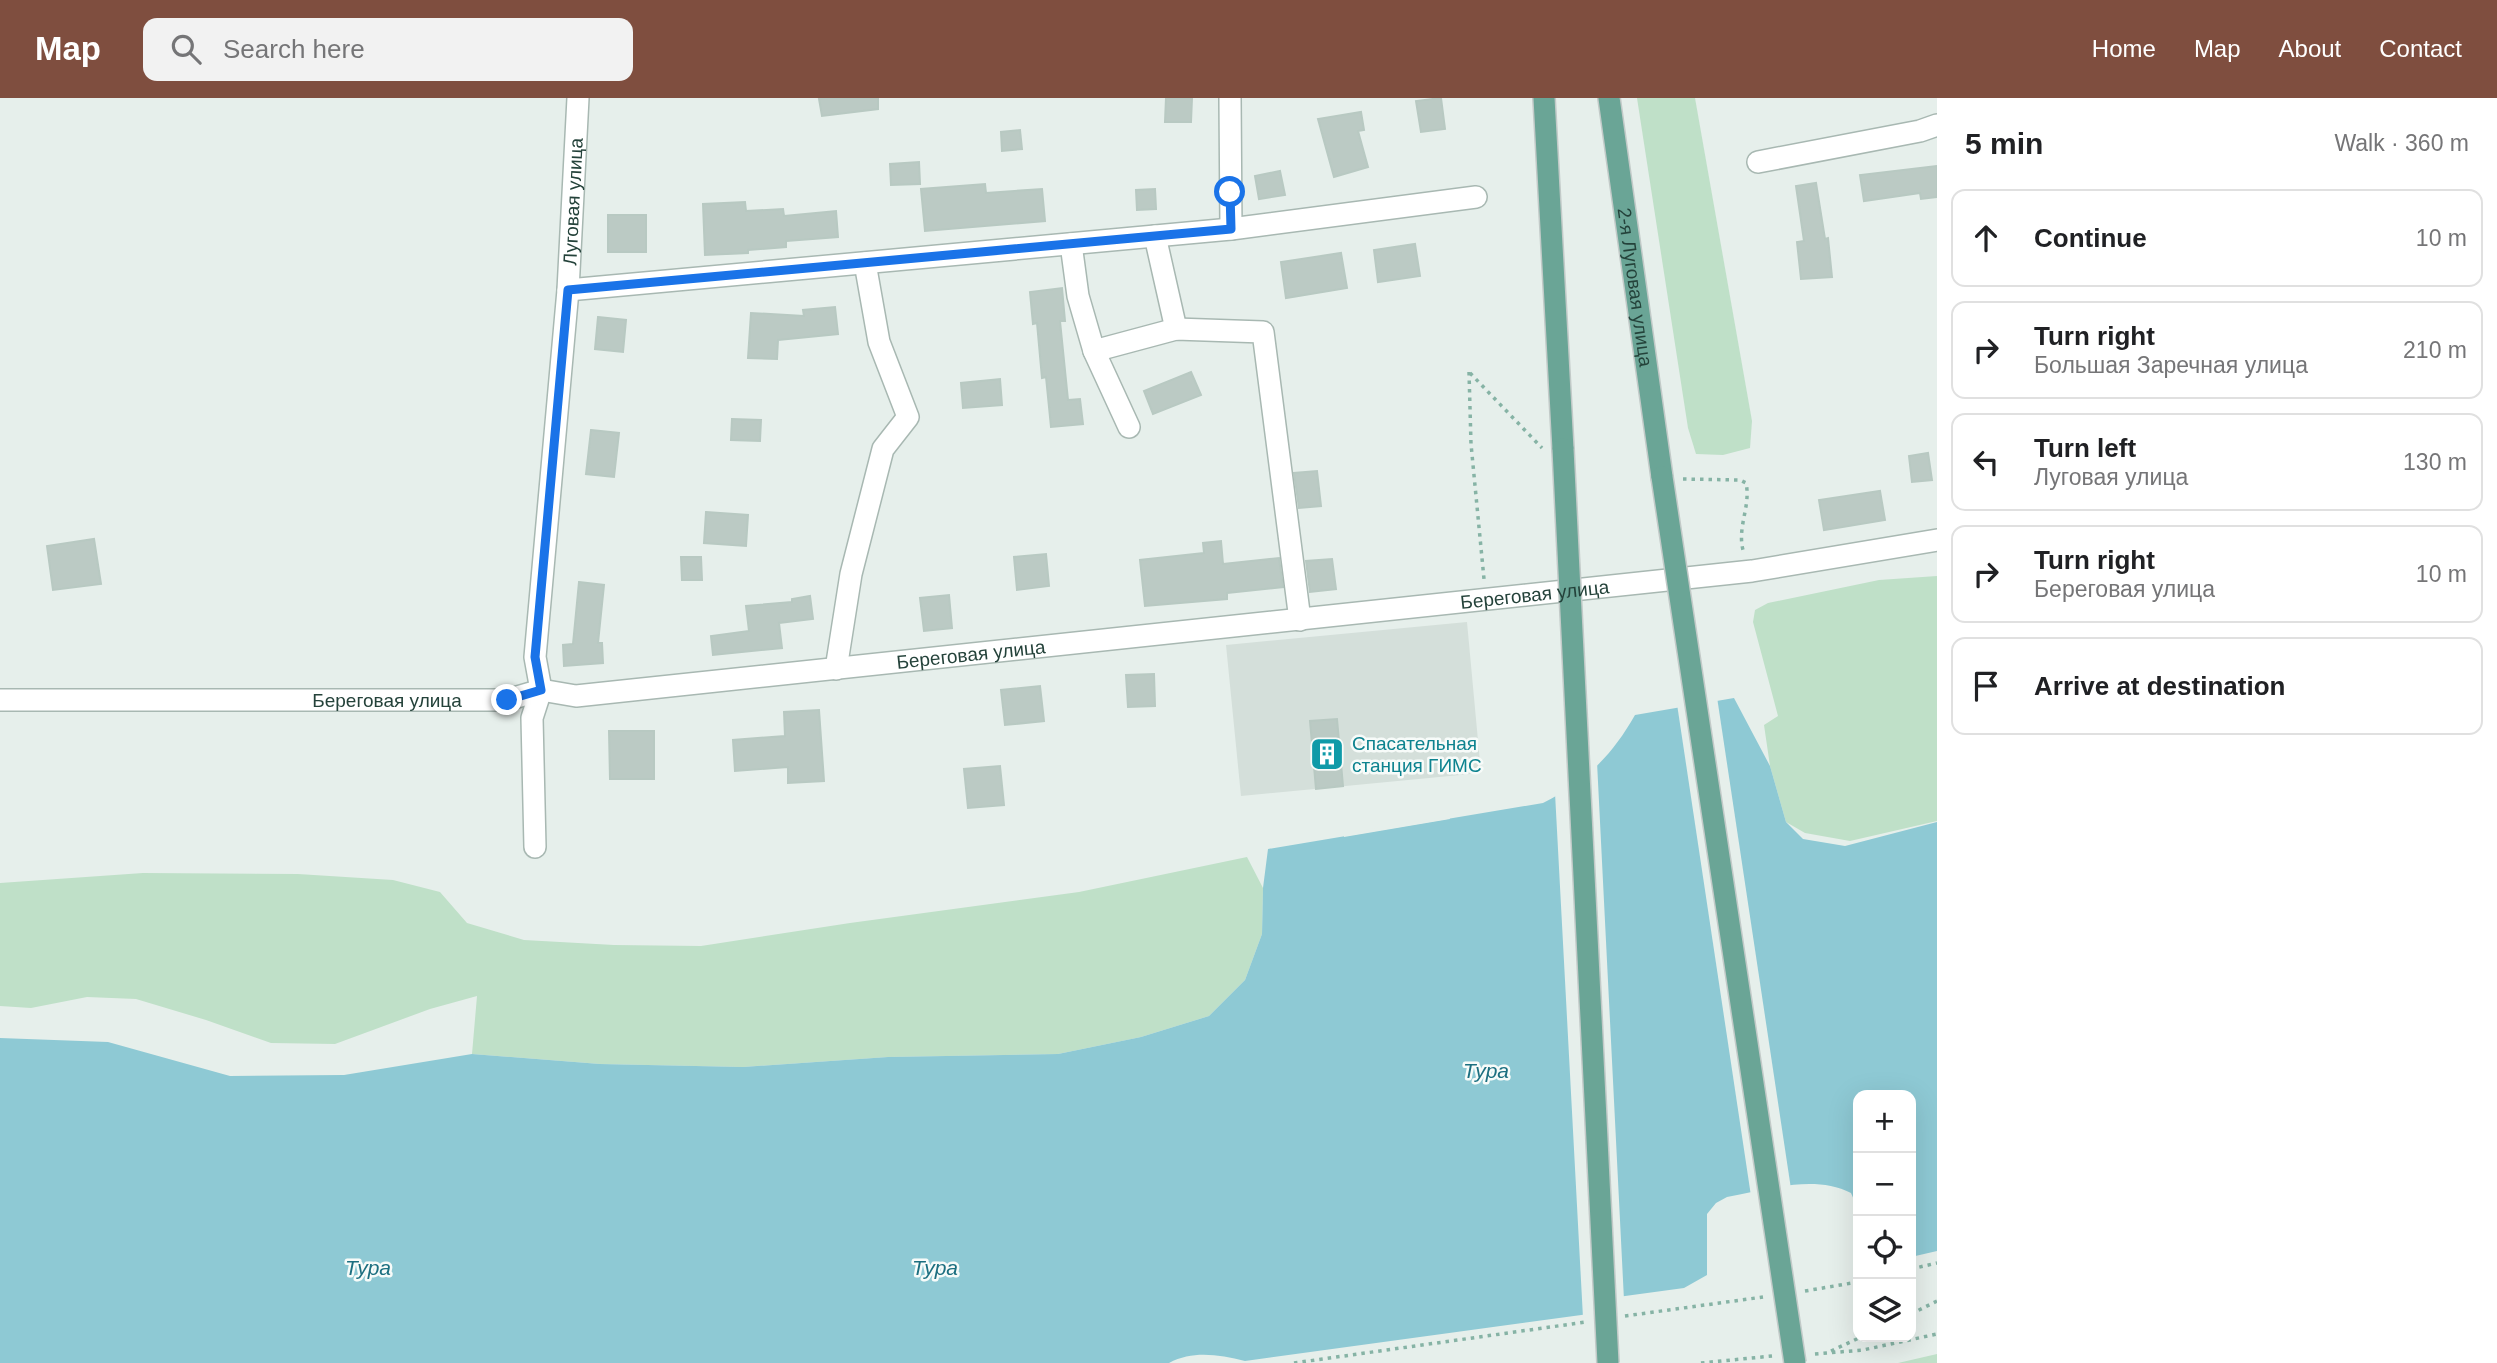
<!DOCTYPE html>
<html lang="en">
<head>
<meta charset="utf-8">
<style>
	body { margin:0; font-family:Helvetica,sans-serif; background:#f2f2f2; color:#202124 }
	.controls { position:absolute; right:21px; bottom:21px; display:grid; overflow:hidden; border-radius:14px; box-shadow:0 7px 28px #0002 }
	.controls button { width:63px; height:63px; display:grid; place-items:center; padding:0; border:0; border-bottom:2px solid #e0e0e0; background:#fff; color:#202124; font:35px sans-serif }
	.stop { position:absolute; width:21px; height:21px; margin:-16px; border:5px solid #1a73e8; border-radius:50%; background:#fff }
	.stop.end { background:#1a73e8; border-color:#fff; box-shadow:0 2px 7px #0008 }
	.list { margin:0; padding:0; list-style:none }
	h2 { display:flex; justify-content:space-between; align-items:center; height:91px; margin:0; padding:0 28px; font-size:30px }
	h2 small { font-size:23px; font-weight:400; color:#757577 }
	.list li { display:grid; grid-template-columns:46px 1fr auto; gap:21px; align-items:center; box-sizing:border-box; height:98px; margin:0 14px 14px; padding:0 14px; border:2px solid #e0e0e0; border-radius:14px }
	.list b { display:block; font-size:26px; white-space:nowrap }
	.list p { margin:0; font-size:23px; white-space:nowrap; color:#757577 }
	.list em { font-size:23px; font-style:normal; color:#757577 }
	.icon { flex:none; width:38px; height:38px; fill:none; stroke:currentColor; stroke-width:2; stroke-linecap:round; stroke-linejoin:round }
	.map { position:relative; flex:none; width:1937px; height:1265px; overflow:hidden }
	header { display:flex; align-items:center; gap:42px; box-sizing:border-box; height:98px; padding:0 35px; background:#7f4e3f; color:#fff }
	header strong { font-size:33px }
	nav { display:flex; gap:38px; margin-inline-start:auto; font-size:24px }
	.search { width:490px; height:63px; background:#f2f2f2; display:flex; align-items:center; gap:18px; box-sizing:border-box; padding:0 24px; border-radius:14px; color:#757577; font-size:26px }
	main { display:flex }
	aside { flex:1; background:#fff }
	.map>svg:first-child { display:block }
</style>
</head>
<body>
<header>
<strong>Map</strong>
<div class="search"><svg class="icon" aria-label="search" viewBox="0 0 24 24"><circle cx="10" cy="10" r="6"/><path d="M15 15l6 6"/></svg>Search here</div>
<nav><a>Home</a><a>Map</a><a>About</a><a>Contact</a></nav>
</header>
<main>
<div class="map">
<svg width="1937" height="1265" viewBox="0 0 1937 1265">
	<rect width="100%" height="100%" fill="#e6efeb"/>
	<polygon fill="#d4dfda" points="1467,524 1481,675 1241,698 1226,547"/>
	<g fill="#bfe0c8">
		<polygon points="1637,0 1695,0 1752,323 1750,350 1723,357 1696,356 1688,330"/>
		<polygon points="1937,478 1937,723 1850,743 1805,735 1786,724 1770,668 1764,627 1778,618 1753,524 1755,512 1768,505 1879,482"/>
		<polygon points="1247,759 1263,790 1262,836 1245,882 1209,918 1141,939 1058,956 888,959 743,969 600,966 472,956 477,898 430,911 335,946 271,945 206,922 136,901 87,899 31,910 0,908 0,785 143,775 298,776 393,782 440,794 467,825 524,842 614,847 701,848 850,825 1079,794"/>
		<polygon points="1937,1256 1937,1265 1898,1265"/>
	</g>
	<path fill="#8ec9d4" d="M1734 600 1770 668 1786 724 1803 741 1845 748 1937 724V1153L1911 1159V997H1858V1111L1851 1095C1814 1076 1766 1092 1727 1099L1716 1105 1707 1116V1177L1684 1190 1603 1201 1596 1215 1245 1263C1219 1257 1194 1252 1169 1265H0V940L108 944 230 978 344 977 472 956 600 966 743 969 888 959 1058 956 1141 939 1209 918 1245 882 1262 836 1263 790 1268 751 1543 705C1586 683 1611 659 1635 617Z"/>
	<g fill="#e6efeb">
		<polygon points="1717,599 1791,1091 1751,1098 1677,606"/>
		<polygon points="1597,664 1624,1202 1605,1204 1596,1218 1583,1220 1555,695 1585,675"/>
		<polygon points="1449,718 1450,721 1344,739 1344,735"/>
	</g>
	<g fill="#bbcac4" stroke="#b8c9c2" stroke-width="2">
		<polygon points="828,0 878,0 878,11 822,18 819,1"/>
		<polygon points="1166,0 1192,0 1191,24 1165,24"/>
		<polygon points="1441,0 1445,31 1421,34 1416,3"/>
		<polygon points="1361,14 1364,32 1358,33 1368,69 1334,79 1318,21"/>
		<polygon points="1020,32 1022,51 1002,53 1001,34"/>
		<polygon points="919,64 920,86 891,87 890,66"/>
		<polygon points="1937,68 1937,99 1921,101 1920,95 1864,103 1860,77"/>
		<polygon points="1280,73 1285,97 1259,101 1255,78"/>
		<polygon points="1816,85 1825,141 1828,140 1832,179 1801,181 1797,144 1804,143 1796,88"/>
		<polygon points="985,86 986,95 1042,91 1045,123 925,133 921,91"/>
		<polygon points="1155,91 1156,111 1137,112 1136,92"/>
		<polygon points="745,104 746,113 783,111 784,118 836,113 838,139 786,143 786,149 748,152 748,155 705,157 703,106"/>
		<rect x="608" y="117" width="38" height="37"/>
		<polygon points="1415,146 1420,178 1378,184 1374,152"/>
		<polygon points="1341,155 1347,190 1286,200 1281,164"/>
		<polygon points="1062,190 1065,223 1060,223 1068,302 1080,301 1083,326 1051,329 1046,279 1042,280 1037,225 1033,226 1030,194"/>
		<polygon points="835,209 838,236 778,242 777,261 748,260 751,215 804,218 803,212"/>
		<polygon points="598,219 626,222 623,254 595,251"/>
		<polygon points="1191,274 1201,297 1153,316 1144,293"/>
		<polygon points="1000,281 1002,307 963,310 961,285"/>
		<polygon points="732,321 761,322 760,343 731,342"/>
		<polygon points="591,332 619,335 614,379 586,376"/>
		<polygon points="1928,355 1932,382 1912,384 1909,358"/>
		<polygon points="1317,373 1321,408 1299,410 1294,375"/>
		<polygon points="1880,393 1885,422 1824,432 1819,402"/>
		<polygon points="706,414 748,417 746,448 704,445"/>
		<polygon points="94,441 101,486 53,492 47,448"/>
		<polygon points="1221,443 1223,466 1279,460 1283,489 1227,495 1227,501 1145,508 1140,462 1204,455 1203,445"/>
		<polygon points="1046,456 1049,488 1017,492 1014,459"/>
		<polygon points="681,459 701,459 702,482 682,482"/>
		<polygon points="1332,461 1336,491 1310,494 1306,463"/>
		<polygon points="579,484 604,487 598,545 602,545 603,565 564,568 563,547 573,546"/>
		<polygon points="949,497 952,530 924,533 920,500"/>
		<polygon points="810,498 813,521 779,525 782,550 713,557 711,538 749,533 746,508 792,504 792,501"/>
		<polygon points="1154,576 1155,608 1128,609 1126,577"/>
		<polygon points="1040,588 1044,623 1005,627 1001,592"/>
		<polygon points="819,612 824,683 788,685 788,669 735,673 733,642 785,638 784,614"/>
		<polygon points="1337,621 1343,688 1316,691 1310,623"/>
		<polygon points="609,633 654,633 654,681 610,681"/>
		<polygon points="1000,668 1004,707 968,710 964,671"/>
	</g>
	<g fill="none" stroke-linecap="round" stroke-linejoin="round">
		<g stroke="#a8b8b2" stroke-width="24">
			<g id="minor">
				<polyline points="1230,0 1231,131"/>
				<polyline points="1758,64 1920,33 1937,27"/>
				<polyline points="1155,138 1176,231"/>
				<polyline points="1071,146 1078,198 1094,253 1129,329"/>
				<polyline points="568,192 1231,131 1476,99"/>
				<polyline points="1094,253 1176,231 1263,234 1300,522"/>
				<polyline points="836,571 851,476 883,351 908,319 879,244 865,165"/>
				<path id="s1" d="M0 602H507L541 592 576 598 1752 473 1937 442"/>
				<path id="s2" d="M535 749 532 620 541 592 535 559 568 192 578 0"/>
			</g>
		</g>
		<g stroke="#c2cac8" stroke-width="24">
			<g id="major">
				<polyline points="1544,0 1563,351"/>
				<path id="s3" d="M1609 0 1662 379"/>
			</g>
		</g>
		<g stroke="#86b3a5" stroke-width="3.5" stroke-dasharray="3.5 5" stroke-linecap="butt">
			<polyline points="1469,274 1471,346 1484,481"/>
			<polyline points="1470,275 1542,350"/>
			<path d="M1683 381 1740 382 1746 385C1751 408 1737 429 1743 452"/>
			<polyline points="1911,1171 1937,1165"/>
			<polyline points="1805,1193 1858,1184"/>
			<polyline points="1911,1216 1937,1203"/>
			<polyline points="1625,1218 1763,1199"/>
			<polyline points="1831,1253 1861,1239"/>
			<polyline points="1815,1256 1863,1252 1937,1236"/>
			<polyline points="1294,1265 1586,1224"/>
			<polyline points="1701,1265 1772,1258"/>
		</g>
		<use href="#minor" stroke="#fff" stroke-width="21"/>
		<use href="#major" stroke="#6aa596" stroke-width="21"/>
		<g stroke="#c2cac8" stroke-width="24" stroke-linecap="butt">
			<g id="major-bridge">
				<polyline points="1563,351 1608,1265"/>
				<polyline points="1662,379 1795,1265"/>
			</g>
		</g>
		<use href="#major-bridge" stroke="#6aa596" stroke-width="21"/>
	</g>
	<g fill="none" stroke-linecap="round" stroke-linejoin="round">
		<polyline stroke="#1a73e8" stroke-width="9" points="507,602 541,592 535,559 568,192 1231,131 1230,94"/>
	</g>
	<defs>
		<g id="building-square" transform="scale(1.75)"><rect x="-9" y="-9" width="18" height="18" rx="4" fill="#0f9aa8" stroke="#f7fbf9"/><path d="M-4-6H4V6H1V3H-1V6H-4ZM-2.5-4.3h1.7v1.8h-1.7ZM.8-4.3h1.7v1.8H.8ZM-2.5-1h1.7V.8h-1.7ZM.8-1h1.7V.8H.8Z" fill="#fff"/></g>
	</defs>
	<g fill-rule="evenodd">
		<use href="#building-square" x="1327" y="656"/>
	</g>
	<g text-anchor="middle" stroke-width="5" stroke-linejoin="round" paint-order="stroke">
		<g font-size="19" fill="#24423a" stroke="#f7fbf9">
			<text dy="7" stroke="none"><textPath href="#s2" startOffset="649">Луговая улица</textPath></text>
			<text dy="7" stroke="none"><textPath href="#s3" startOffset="191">2-я Луговая улица</textPath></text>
			<text dy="7" stroke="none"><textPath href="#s1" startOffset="1542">Береговая улица</textPath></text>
			<text dy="7" stroke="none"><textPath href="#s1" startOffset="975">Береговая улица</textPath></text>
			<text dy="7" stroke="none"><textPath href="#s1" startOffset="387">Береговая улица</textPath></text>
		</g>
		<g font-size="19" fill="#0d838f" stroke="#f7fbf9" text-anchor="start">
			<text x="1352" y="652">Спасательная<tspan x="1352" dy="22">станция ГИМС</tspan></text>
		</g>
		<g font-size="21" font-style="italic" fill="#1c6f80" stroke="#f7fbf9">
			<text x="1486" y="980">Тура</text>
			<text x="368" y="1177">Тура</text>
			<text x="935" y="1177">Тура</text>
		</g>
	</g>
</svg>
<div class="controls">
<button>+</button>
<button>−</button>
<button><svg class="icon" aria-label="locate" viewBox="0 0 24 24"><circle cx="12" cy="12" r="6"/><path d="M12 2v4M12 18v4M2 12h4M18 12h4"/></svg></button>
<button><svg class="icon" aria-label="layers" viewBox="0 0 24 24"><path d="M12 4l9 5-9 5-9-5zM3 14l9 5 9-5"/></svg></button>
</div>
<div class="stop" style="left:1230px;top:94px"></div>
<div class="stop end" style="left:507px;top:602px"></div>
</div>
<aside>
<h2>5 min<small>Walk · 360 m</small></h2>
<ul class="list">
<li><svg class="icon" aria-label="ahead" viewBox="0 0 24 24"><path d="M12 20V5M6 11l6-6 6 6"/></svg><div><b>Continue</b></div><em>10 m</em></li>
<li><svg class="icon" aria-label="right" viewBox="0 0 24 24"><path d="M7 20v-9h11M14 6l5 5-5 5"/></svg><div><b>Turn right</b><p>Большая Заречная улица</p></div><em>210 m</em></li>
<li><svg class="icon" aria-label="left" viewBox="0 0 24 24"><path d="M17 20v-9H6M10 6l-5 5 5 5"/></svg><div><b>Turn left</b><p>Луговая улица</p></div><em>130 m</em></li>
<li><svg class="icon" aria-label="right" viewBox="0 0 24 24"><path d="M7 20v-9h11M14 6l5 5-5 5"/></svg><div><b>Turn right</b><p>Береговая улица</p></div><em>10 m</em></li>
<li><svg class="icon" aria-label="arrive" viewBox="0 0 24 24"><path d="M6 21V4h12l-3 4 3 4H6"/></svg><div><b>Arrive at destination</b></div></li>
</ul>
</aside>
</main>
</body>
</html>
